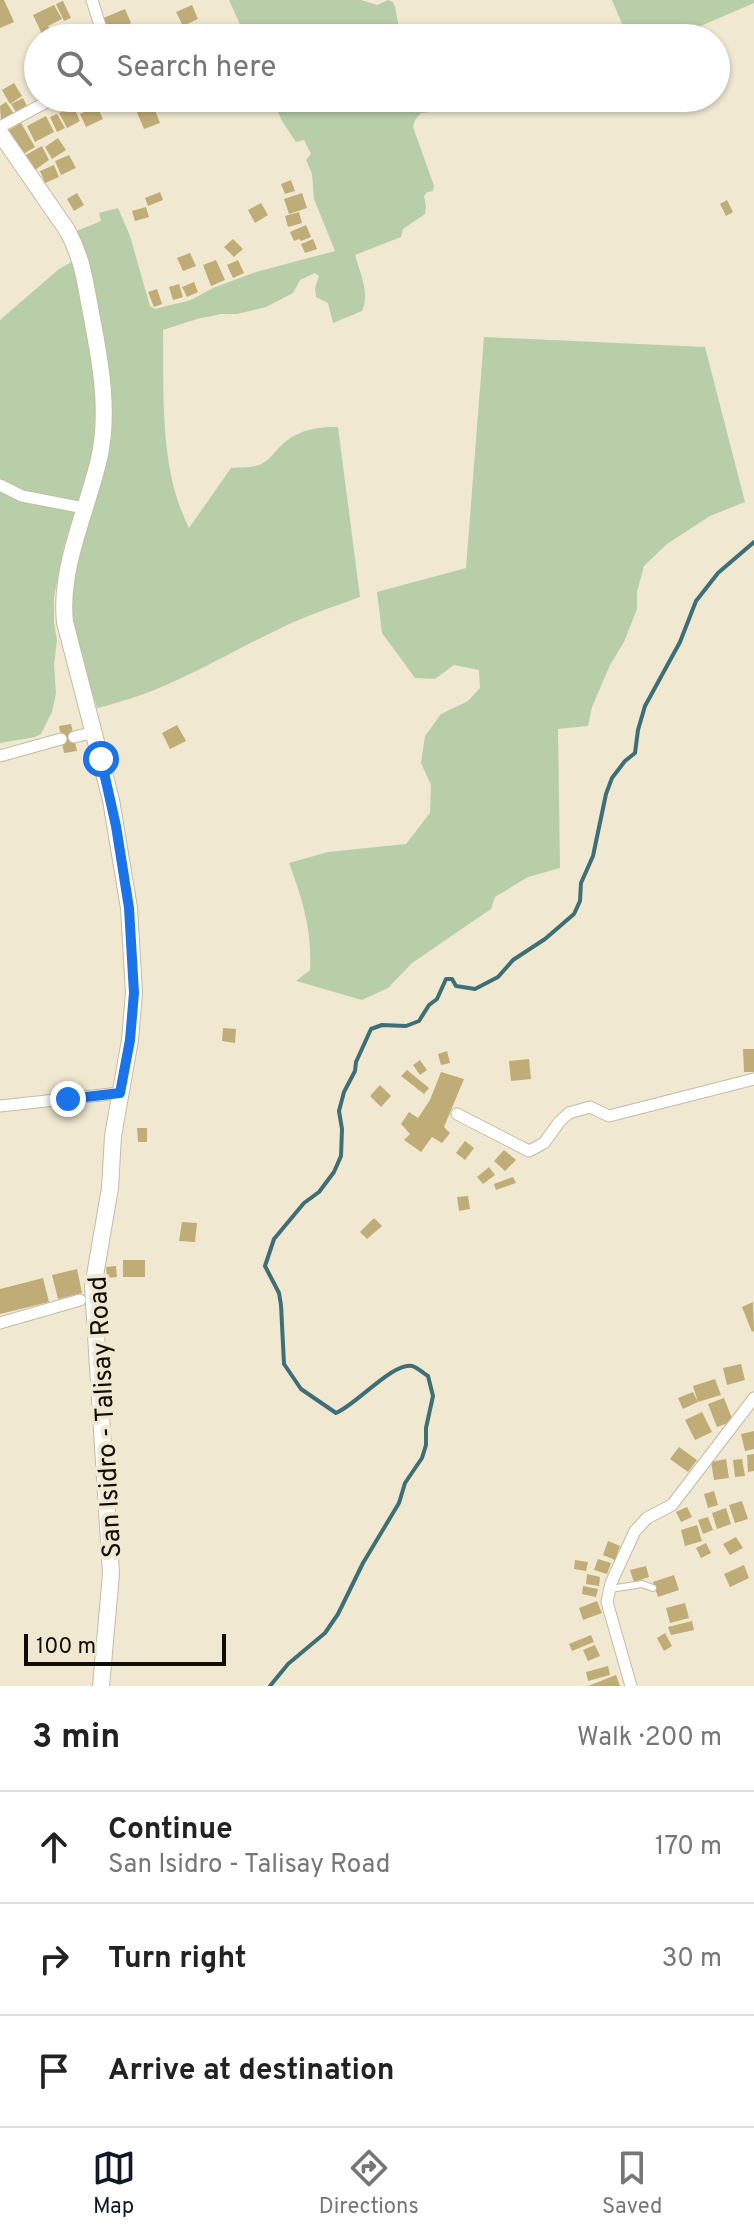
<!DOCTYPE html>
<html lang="en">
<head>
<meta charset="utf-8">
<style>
	body { margin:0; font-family:Overpass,sans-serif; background:#f2f2f2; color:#222 }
	.scale { position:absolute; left:24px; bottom:20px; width:202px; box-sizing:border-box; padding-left:8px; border:4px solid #100d06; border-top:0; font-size:22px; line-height:28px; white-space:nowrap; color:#100d06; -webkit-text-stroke:6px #f0e8d1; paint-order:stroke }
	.stop { position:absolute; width:24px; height:24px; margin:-18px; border:6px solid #1a73e8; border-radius:50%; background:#fff }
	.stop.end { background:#1a73e8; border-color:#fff; box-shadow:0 2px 8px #0008 }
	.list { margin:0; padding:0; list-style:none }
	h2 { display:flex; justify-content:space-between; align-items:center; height:104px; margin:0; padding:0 32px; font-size:34px }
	h2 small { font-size:26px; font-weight:400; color:#767676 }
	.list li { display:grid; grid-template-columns:52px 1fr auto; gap:24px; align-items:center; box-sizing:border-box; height:112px; padding:0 32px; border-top:2px solid #e0e0e0 }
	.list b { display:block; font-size:30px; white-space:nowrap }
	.list p { margin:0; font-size:26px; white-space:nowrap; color:#767676 }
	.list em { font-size:26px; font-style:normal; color:#767676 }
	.icon { flex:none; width:44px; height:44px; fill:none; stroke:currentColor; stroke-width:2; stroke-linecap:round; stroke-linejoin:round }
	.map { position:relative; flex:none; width:754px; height:1686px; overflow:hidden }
	.search { position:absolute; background:#fff; box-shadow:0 2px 6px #0004; left:24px; right:24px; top:24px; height:88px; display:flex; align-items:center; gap:20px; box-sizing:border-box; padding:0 28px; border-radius:44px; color:#767676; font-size:30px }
	.sheet { height:440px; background:#fff }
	nav { display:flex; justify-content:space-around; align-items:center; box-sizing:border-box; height:112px; border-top:2px solid #e0e0e0; background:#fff; font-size:22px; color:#767676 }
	nav a { display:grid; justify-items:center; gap:4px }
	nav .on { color:#111827 }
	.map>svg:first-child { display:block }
</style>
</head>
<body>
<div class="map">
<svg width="754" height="1686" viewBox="0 0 754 1686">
	<rect width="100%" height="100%" fill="#f0e8d1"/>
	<g fill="#b8cea9">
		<polygon points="229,0 361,0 377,5 388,0 393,2 395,7 401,38 246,38"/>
		<polygon points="612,0 754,0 754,3 673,38 628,38"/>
		<path d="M272 98H348L354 111 388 102V98H429L432 109 430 112 421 113 415 120 413 127 434 186 433 191 427 192 424 196 426 207 425 214 403 229 401 237 355 255C360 273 370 293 362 311L333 323 328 303 316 297 315 288 319 276 315 273 300 280 293 293 266 307 237 314H221L197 319 163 330C164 395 159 469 189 528L231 468C239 467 248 468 256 466 269 463 275 450 285 442 301 429 319 427 338 427L360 597C333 607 305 616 279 629 216 659 167 692 97 708L72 631 70 588 109 445 74 232 101 221 99 213 118 208 130 236 150 306 155 309 191 300 213 288 256 272 335 251 314 199 312 174 306 160 311 154 304 140 296 142 282 121Z"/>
		<polygon points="75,260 91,333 97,409 94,449 85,483 79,497 64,546 54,597 54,623 57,640 54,665 56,693 52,712 41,734 35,737 0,743 0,320 59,269"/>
		<path d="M484 337 705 347 745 502 710 516 667 544 644 566 637 592V609L624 642 610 665 592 707 588 726 558 729 560 868 528 877 495 897 491 909 412 963 388 988 362 1000 296 981 310 970C312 929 303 901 289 863L328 852 406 844 430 813 431 785 421 763 425 736 441 714 468 701 480 688 479 670 454 665 435 679 415 678 382 633 377 592 466 568Z"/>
	</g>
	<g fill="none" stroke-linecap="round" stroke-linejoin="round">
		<path stroke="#3e6f77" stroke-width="4" d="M270 1686 288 1664 325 1633 338 1614 363 1563 399 1503 405 1483 422 1458 426 1445V1428L433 1396 428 1376C423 1373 417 1367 412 1366 393 1362 356 1405 336 1413L301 1389 284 1364 281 1305 279 1293 265 1266 274 1239 304 1203 319 1192 334 1172 341 1156 342 1129 339 1111 344 1092 355 1071 356 1062 371 1029 382 1025 406 1026 419 1021 429 1005 437 999 446 979H452L456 986 475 989 498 977 513 960 545 939 574 914 580 901 581 883 593 856 606 794 612 778 625 761 635 753 638 730 645 706 680 642 696 601 718 573 754 542"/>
	</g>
	<g fill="#c0ac76">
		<polygon points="0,0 4,0 14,22 0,28"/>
		<polygon points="63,1 71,18 64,21 56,4"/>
		<polygon points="54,5 62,19 48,26 51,32 43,36 33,15"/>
		<polygon points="192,5 198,19 183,26 176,12"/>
		<polygon points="125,9 131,23 107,33 101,19"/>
		<polygon points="135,28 140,38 111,38"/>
		<polygon points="14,83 22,96 10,104 2,90"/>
		<polygon points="23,98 27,106 16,112 11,104"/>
		<polygon points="82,98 96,98 98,101 81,111 78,106 85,102"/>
		<polygon points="131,98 150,98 160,123 144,129"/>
		<polygon points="351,98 386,98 386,99 354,109"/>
		<polygon points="6,102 14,114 1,121 0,106"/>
		<polygon points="73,106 80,121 67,128 59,113"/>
		<polygon points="97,106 103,119 86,127 80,114"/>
		<polygon points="57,114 65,128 57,132 50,117"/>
		<polygon points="46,116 54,132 35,142 27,126"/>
		<polygon points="21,123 35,147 20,156 6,132"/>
		<polygon points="58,138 66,150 52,159 45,147"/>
		<polygon points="42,146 49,160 35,170 24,156"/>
		<polygon points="69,155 76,168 61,175 55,161"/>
		<polygon points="54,165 59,177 45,183 40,171"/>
		<polygon points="291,180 295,191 285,194 281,184"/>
		<polygon points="160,192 163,200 148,206 145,198"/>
		<polygon points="77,193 84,205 74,211 67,199"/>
		<polygon points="302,193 307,208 289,214 284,199"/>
		<polygon points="727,200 733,212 726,216 720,204"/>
		<polygon points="261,203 268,215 255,223 248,210"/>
		<polygon points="146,207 149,217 135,221 132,211"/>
		<polygon points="299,212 302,223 288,227 285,216"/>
		<polygon points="306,225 311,237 301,241 299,239 294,241 290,232"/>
		<polygon points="233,239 243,249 234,257 224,247"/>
		<polygon points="313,239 317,249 305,253 301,244"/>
		<polygon points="190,253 196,266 183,271 177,258"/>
		<polygon points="216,260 225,280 211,286 203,265"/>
		<polygon points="238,260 244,273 233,278 227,265"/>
		<polygon points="194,282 198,292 187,297 182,287"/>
		<polygon points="179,284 183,297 173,300 169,287"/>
		<polygon points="157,289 162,304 154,307 148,292"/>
		<polygon points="71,724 77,751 64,753 59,726"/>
		<polygon points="177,725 186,741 170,749 162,733"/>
		<polygon points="223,1028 236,1029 235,1043 222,1041"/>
		<polygon points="743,1049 754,1049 754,1072 744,1072"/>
		<polygon points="447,1051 450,1063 441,1065 438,1054"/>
		<polygon points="529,1059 531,1079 511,1081 509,1061"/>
		<polygon points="420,1060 427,1070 420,1075 413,1065"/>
		<polygon points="407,1070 429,1088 424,1094 401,1076"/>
		<polygon points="441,1072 464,1079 444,1127 450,1133 442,1143 432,1137 421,1152 404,1140 410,1134 401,1124 409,1112 418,1118 430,1100"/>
		<polygon points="380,1085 391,1096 381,1107 370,1096"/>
		<polygon points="137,1128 147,1128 147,1142 138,1142"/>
		<polygon points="465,1141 474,1148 465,1160 456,1153"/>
		<polygon points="504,1150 516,1160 505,1171 494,1161"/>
		<polygon points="489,1167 495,1175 483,1184 477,1177"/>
		<polygon points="513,1177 516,1183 496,1190 494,1184"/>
		<polygon points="468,1196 470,1209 459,1211 457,1197"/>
		<polygon points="374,1218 382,1226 367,1239 360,1232"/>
		<polygon points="182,1222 197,1223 195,1242 179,1241"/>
		<rect x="123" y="1260" width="22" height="17"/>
		<polygon points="116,1266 117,1277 107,1278 106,1267"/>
		<polygon points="77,1269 82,1293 58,1299 52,1275"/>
		<polygon points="43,1278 49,1302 0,1314 0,1289"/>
		<polygon points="753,1302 754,1331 752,1332 742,1307"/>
		<polygon points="741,1364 745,1380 727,1385 723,1368"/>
		<polygon points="715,1379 721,1395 698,1402 693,1386"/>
		<polygon points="693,1392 698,1402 683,1409 678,1398"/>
		<polygon points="724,1398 733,1421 717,1427 708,1404"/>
		<polygon points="702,1412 712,1432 695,1440 685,1420"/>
		<polygon points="754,1431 754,1449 745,1451 741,1434"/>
		<polygon points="679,1447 697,1460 688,1472 670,1459"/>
		<polygon points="754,1454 754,1471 748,1472 747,1455"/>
		<polygon points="726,1459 729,1478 714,1480 711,1462"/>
		<polygon points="742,1459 745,1476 735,1477 733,1460"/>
		<polygon points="714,1491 718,1505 708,1508 704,1494"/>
		<polygon points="742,1501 748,1519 735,1523 729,1505"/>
		<polygon points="687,1507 692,1517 681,1522 676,1512"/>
		<polygon points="726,1508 731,1524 717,1529 712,1513"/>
		<polygon points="708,1517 713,1530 703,1534 698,1520"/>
		<polygon points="697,1525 702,1541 685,1546 681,1530"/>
		<polygon points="736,1537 743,1548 730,1555 723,1544"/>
		<polygon points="608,1541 620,1546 615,1560 603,1555"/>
		<polygon points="706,1543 711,1553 701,1558 696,1548"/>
		<polygon points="598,1559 611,1563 607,1574 594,1570"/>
		<polygon points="575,1560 588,1562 586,1571 574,1569"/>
		<polygon points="744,1565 749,1578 730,1587 724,1574"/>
		<polygon points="646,1566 649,1577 634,1582 630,1570"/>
		<polygon points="587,1574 600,1577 599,1586 586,1584"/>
		<polygon points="674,1575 679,1590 658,1597 653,1582"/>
		<polygon points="583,1586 598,1589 596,1597 582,1594"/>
		<polygon points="597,1601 602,1613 583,1620 579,1608"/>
		<polygon points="685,1603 689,1618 670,1623 666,1608"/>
		<polygon points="692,1621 694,1630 671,1635 668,1627"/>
		<polygon points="665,1633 672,1646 664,1651 657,1638"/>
		<polygon points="591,1635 594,1642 572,1651 569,1644"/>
		<polygon points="595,1645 600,1656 588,1661 583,1650"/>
		<polygon points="608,1666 610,1675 588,1681 586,1672"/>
		<polygon points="616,1675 620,1686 588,1686"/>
	</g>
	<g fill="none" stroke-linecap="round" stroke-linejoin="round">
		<g stroke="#c3bba5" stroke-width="8">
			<polyline id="lane" points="610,1589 642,1584 653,1588"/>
		</g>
		<g stroke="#c3bba5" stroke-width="13">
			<g id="street">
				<polyline points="92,0 104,38"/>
				<polyline points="0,127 54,98"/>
				<polyline points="0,485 22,496 84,508"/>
				<polyline points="74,737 95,732"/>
				<polyline points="0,756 61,739"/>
				<polyline points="0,1106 120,1093"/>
				<polyline points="457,1114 529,1151 544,1143 560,1121 569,1113 590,1107 609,1116 754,1079"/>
				<polyline points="0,1323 80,1300"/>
				<polyline points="631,1686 607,1602 611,1583 635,1531 647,1518 672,1505 754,1398"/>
			</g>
		</g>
		<g stroke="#c3bba5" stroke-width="18">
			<path id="secondary" d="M0 133 67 230C83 259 85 282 91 313 100 360 110 411 99 459 87 511 59 568 65 622L111 800 129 908 134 993 130 1040 113 1136 110 1188 93 1287 111 1574 101 1686"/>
		</g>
		<use href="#lane" stroke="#fff" stroke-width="6"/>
		<use href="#street" stroke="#fff" stroke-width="11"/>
		<use href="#secondary" stroke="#fff" stroke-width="16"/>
	</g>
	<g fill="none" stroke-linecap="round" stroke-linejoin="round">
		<polyline stroke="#1a73e8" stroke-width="10" points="68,1099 120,1093 130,1040 134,993 129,908 116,826 101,759"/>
	</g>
	<g text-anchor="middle" stroke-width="8" stroke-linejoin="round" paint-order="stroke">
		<g font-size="26" fill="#100d06" stroke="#f0e8d1">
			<text transform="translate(104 1417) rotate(-93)" y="9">San Isidro - Talisay Road</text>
		</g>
	</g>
</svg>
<div class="scale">100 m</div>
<div class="stop" style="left:101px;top:759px"></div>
<div class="stop end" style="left:68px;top:1099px"></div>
<div class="search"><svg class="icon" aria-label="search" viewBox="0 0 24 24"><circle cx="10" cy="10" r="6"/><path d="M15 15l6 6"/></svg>Search here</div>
</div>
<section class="sheet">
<h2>3 min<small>Walk · 200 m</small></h2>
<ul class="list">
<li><svg class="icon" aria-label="ahead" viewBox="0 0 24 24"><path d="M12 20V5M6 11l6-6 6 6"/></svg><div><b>Continue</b><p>San Isidro - Talisay Road</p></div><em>170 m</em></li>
<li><svg class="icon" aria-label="right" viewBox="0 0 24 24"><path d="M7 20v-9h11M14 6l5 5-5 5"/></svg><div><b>Turn right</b></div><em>30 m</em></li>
<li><svg class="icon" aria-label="arrive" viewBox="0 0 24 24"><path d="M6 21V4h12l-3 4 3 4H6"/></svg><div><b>Arrive at destination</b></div></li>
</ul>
</section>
<nav>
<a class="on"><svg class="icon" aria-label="map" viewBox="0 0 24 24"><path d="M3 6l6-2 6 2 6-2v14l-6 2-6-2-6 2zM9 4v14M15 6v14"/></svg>Map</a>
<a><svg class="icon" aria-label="directions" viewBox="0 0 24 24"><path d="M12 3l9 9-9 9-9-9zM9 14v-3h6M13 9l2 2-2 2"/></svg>Directions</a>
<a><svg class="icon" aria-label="saved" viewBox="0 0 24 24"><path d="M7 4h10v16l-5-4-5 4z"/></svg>Saved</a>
</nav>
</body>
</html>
